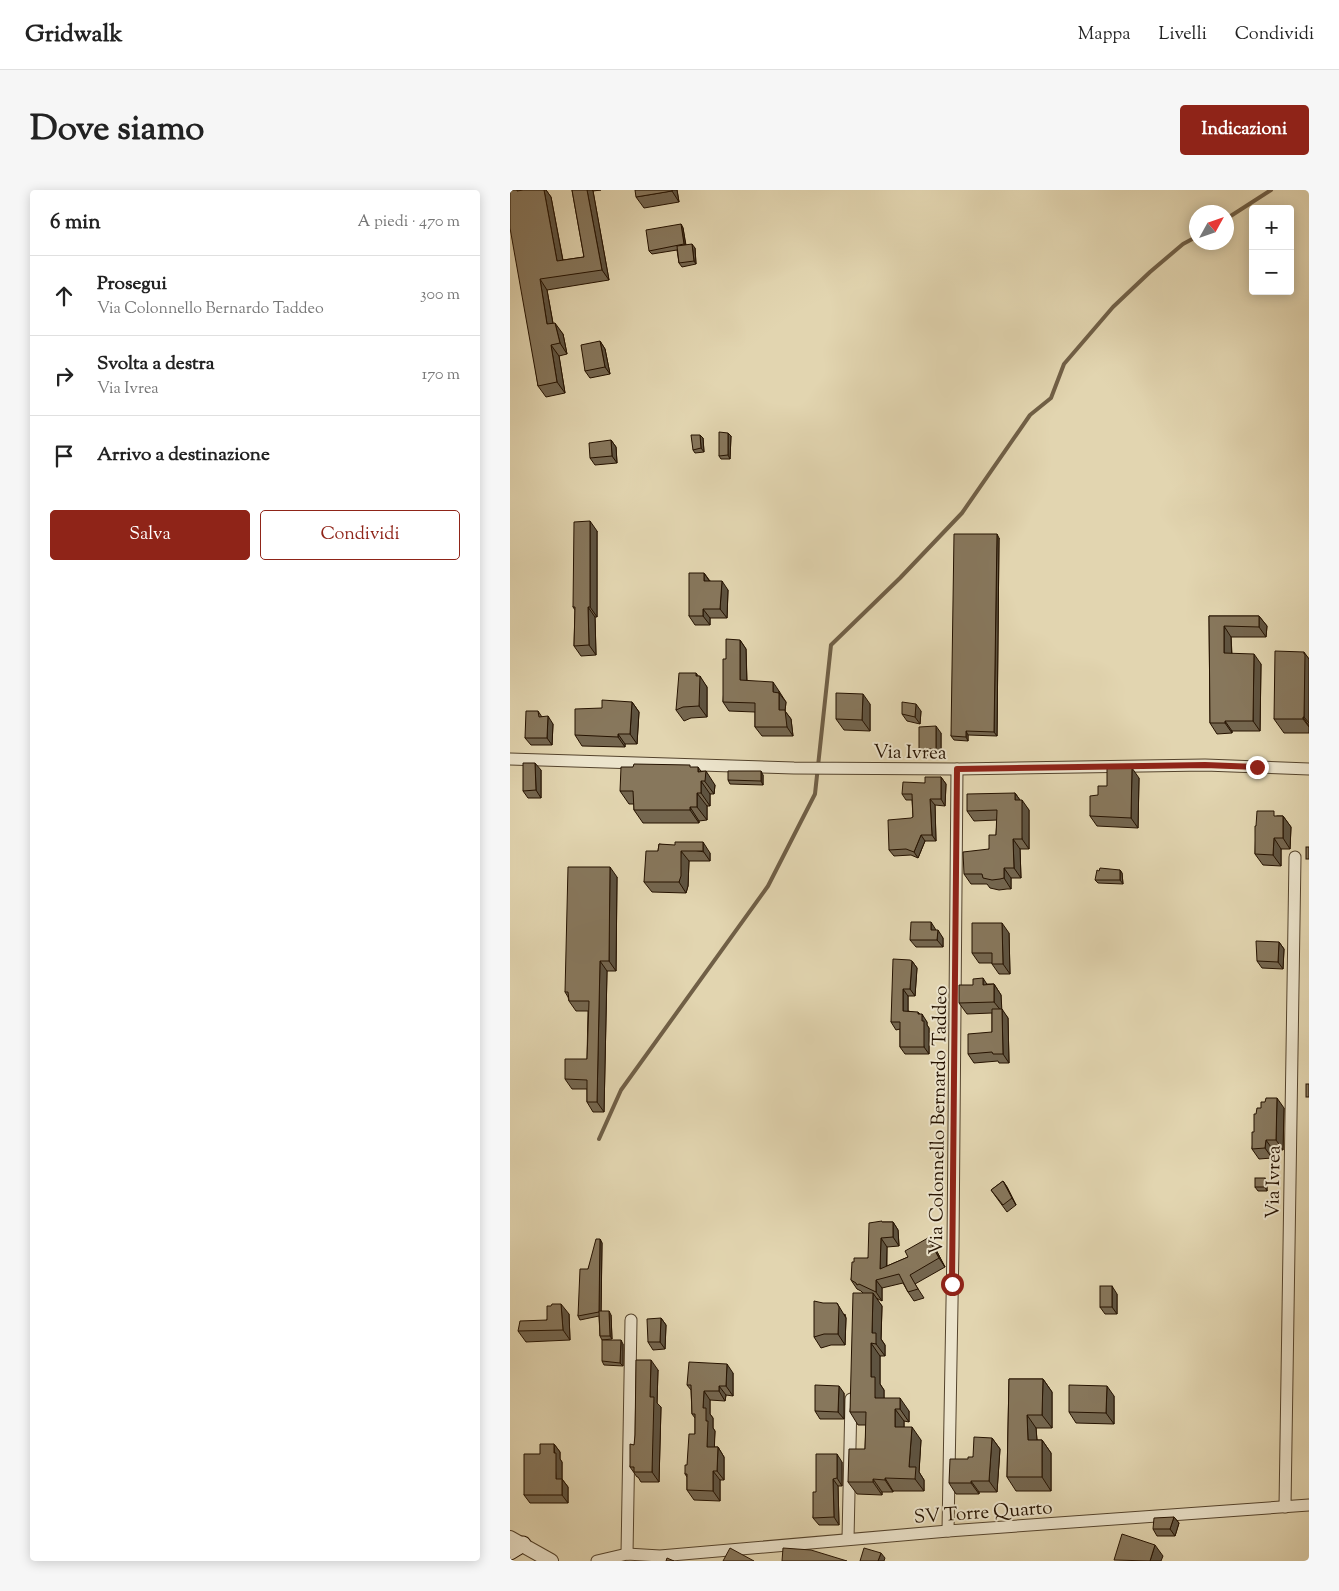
<!DOCTYPE html>
<html lang="it">
<head>
<meta charset="utf-8">
<style>
	body { margin:0; font-family:"Sorts Mill Goudy",serif; background:#f6f6f6; color:#222 }
	.controls { position:absolute; right:15px; top:15px; display:grid; overflow:hidden; border-radius:5px; box-shadow:0 2px 12px #0003 }
	.controls button { width:45px; height:45px; display:grid; place-items:center; padding:0; border:0; border-bottom:1px solid #e0e0e0; background:#fff; color:#222; font:25px sans-serif }
	.compass { position:absolute; left:679px; top:15px; width:45px; height:45px; border-radius:50%; background:#fff; box-shadow:0 2px 12px #0003; rotate:50deg }
	.stop { position:absolute; width:15px; height:15px; margin:-11px; border:4px solid #8f2418; border-radius:50%; background:#fff }
	.stop.end { background:#8f2418; border-color:#fff; box-shadow:0 1px 5px #0008 }
	.list { margin:0; padding:0; list-style:none }
	h2 { display:flex; justify-content:space-between; align-items:center; height:65px; margin:0; padding:0 20px; font-size:21px }
	h2 small { font-size:16px; font-weight:400; color:#767676 }
	.list li { display:grid; grid-template-columns:32px 1fr auto; gap:15px; align-items:center; box-sizing:border-box; height:80px; padding:0 20px; border-top:1px solid #e0e0e0 }
	.list b { display:block; font-size:19px; white-space:nowrap }
	.list p { margin:0; font-size:16px; white-space:nowrap; color:#767676 }
	.list em { font-size:16px; font-style:normal; color:#767676 }
	.actions { display:flex; gap:10px; padding:15px 20px }
	.actions a { flex:1; padding:11px 0; border:1px solid #8f2418; border-radius:5px; text-align:center; font-size:18px; color:#8f2418 }
	.actions .main { background:#8f2418; color:#fff }
	.icon { flex:none; width:28px; height:28px; fill:none; stroke:currentColor; stroke-width:2; stroke-linecap:round; stroke-linejoin:round }
	.map { position:relative; flex:none; width:799px; height:1371px; overflow:hidden; border-radius:5px }
	header { display:flex; align-items:center; gap:30px; box-sizing:border-box; height:70px; padding:0 25px; background:#fff; border-bottom:1px solid #e0e0e0 }
	header strong { font-size:24px }
	nav { display:flex; gap:28px; margin-inline-start:auto; font-size:18px }
	.intro { display:flex; align-items:center; justify-content:space-between; box-sizing:border-box; height:120px; padding:0 30px }
	h1 { margin:0; font-size:35px }
	.button { padding:12px 22px; border-radius:5px; background:#8f2418; color:#fff; font-size:18px; font-weight:700 }
	main { display:flex; gap:30px; padding:0 30px }
	aside { flex:1; background:#fff; border-radius:5px; box-shadow:0 2px 12px #0003 }
	.map>svg:first-child { display:block }
</style>
</head>
<body>
<header>
<strong>Gridwalk</strong>
<nav><a>Mappa</a><a>Livelli</a><a>Condividi</a></nav>
</header>
<div class="intro"><h1>Dove siamo</h1><a class="button">Indicazioni</a></div>
<main>
<aside>
<h2>6 min<small>A piedi · 470 m</small></h2>
<ul class="list">
<li><svg class="icon" aria-label="ahead" viewBox="0 0 24 24"><path d="M12 20V5M6 11l6-6 6 6"/></svg><div><b>Prosegui</b><p>Via Colonnello Bernardo Taddeo</p></div><em>300 m</em></li>
<li><svg class="icon" aria-label="right" viewBox="0 0 24 24"><path d="M7 20v-9h11M14 6l5 5-5 5"/></svg><div><b>Svolta a destra</b><p>Via Ivrea</p></div><em>170 m</em></li>
<li><svg class="icon" aria-label="arrive" viewBox="0 0 24 24"><path d="M6 21V4h12l-3 4 3 4H6"/></svg><div><b>Arrivo a destinazione</b></div></li>
</ul>
<div class="actions"><a class="main">Salva</a><a>Condividi</a></div>
</aside>
<div class="map">
<svg width="799" height="1371" viewBox="0 0 799 1371">
	<rect width="100%" height="100%" fill="#e2d5b0"/>
	<filter id="stains"><feTurbulence type="fractalNoise" baseFrequency=".004" numOctaves="4"/><feColorMatrix values="0 0 0 0 .2 0 0 0 0 .09 0 0 0 0 .02 0 0 0 .5 -.17"/></filter>
	<radialGradient id="worn" r=".72"><stop offset=".6" stop-color="#630" stop-opacity="0"/><stop offset="1" stop-color="#630" stop-opacity=".3"/></radialGradient>
	<g fill="none" stroke-linecap="round" stroke-linejoin="round">
		<g stroke="#705f46" stroke-width="4">
			<polyline points="716,29 761,0"/>
			<polyline points="89,949 111,900 258,696 305,604 321,455 390,388 452,323 520,225 541,208 554,174 603,117 640,82 673,54 686,47"/>
		</g>
		<g stroke="#54432c" stroke-width="13">
			<g id="minor">
				<polyline points="0,569 284,578 447,579 695,575 799,579"/>
				<polyline points="775,1317 785,667"/>
				<polyline points="438,1341 443,1056 447,579"/>
				<polyline points="338,1349 341,1209"/>
				<polyline points="117,1364 121,1130"/>
				<polyline points="87,1371 117,1364 150,1366 438,1341 799,1315"/>
			</g>
		</g>
		<g stroke="#54432c" stroke-width="16">
			<polyline id="tertiary" points="0,1348 41,1371"/>
		</g>
		<g stroke="#251200" stroke-width="17">
			<polyline id="secondary" points="0,1362 13,1354"/>
		</g>
		<use href="#minor" stroke="#ece4cc" stroke-width="11"/>
		<use href="#tertiary" stroke="#ece4cc" stroke-width="14"/>
		<use href="#secondary" stroke="#ece4cc" stroke-width="15"/>
	</g>
	<g fill="#74664f" stroke="#251200">
		<polygon points="0,0 36,0 41,7 53,70 74,67 62,0 91,0 83,1 99,90 37,100 43,133 53,144 57,164 49,166 55,203 36,207 28,196"/>
		<polygon points="167,0 169,12 134,18 126,7"/>
		<polygon points="171,34 173,38 176,55 185,58 186,74 172,77 169,73 167,60 142,64 139,61"/>
		<polygon points="90,151 95,159 100,184 80,188 75,181"/>
		<polygon points="221,246 220,269 211,269 209,266"/>
		<polygon points="193,248 194,262 185,263 183,260"/>
		<polygon points="101,250 106,257 107,273 85,275 80,268"/>
		<polygon points="87,341 87,427 85,427 86,465 71,466 64,456 65,420 63,417"/>
		<polygon points="489,348 487,546 458,545 458,551 444,550 441,546"/>
		<polygon points="194,383 200,391 218,400 217,428 200,428 200,435 185,435 179,426"/>
		<polygon points="699,426 749,426 757,436 756,447 721,447 722,464 751,474 750,541 722,541 722,543 707,544 700,533"/>
		<polygon points="230,450 236,459 237,491 269,501 276,512 275,521 281,529 283,546 252,546 245,537 245,522 219,521 213,512 216,469"/>
		<polygon points="795,464 799,469 799,543 774,543 764,529"/>
		<polygon points="189,486 197,497 197,527 181,528 174,531 166,520"/>
		<polygon points="122,512 129,522 127,554 115,554 115,557 72,556 65,545"/>
		<polygon points="360,514 360,541 334,540 326,529"/>
		<polygon points="28,521 32,527 43,534 42,555 21,555 15,548"/>
		<polygon points="411,521 410,534 397,531 392,524"/>
		<polygon points="431,543 431,566 414,566 409,559"/>
		<polygon points="31,580 31,608 18,608 13,601"/>
		<polygon points="191,581 205,595 204,604 200,604 200,616 197,616 197,630 189,631 189,633 133,633 124,620 124,614 119,614 110,601"/>
		<polygon points="253,585 253,595 220,594 218,590"/>
		<polygon points="431,587 436,594 435,616 425,615 426,651 415,651 408,668 401,665 384,666 379,660 403,627 402,610 396,610 392,604 415,593"/>
		<polygon points="629,588 628,638 587,636 580,626 588,605 597,596"/>
		<polygon points="505,603 510,610 519,620 519,659 510,659 511,688 501,688 501,699 497,699 489,700 480,698 477,694 461,694 454,684 479,659 486,645 487,630 464,631 457,621"/>
		<polygon points="767,626 773,626 781,637 780,659 771,659 771,676 753,675 745,664 746,636"/>
		<polygon points="149,654 200,663 200,671 179,671 178,696 176,703 142,702 134,692 148,661"/>
		<polygon points="610,680 612,683 613,694 588,693 585,690"/>
		<polygon points="107,687 106,781 97,781 94,922 83,922 77,912 77,899 62,899 55,889 77,869 78,821 66,821 59,811 58,807 55,802"/>
		<polygon points="426,740 433,748 433,757 406,757 400,750"/>
		<polygon points="499,743 500,784 489,784 482,774 482,773 469,773 462,763"/>
		<polygon points="769,752 774,759 773,779 752,778 747,771"/>
		<polygon points="402,771 407,778 405,806 398,806 398,821 410,824 417,832 417,835 419,838 419,864 395,864 390,857 390,839 386,840 381,832"/>
		<polygon points="477,794 484,794 491,805 491,819 498,828 499,873 489,873 488,871 464,873 458,864 482,842 482,823 457,824 449,813"/>
		<polygon points="774,918 773,960 763,960 762,968 749,969 742,959 744,942"/>
		<polygon points="493,991 497,997 506,1015 497,1022 481,1000"/>
		<polygon points="757,991 757,1001 748,1001 745,997"/>
		<polygon points="373,1032 383,1032 388,1040 389,1056 377,1057 377,1076 424,1056 435,1077 405,1094 414,1108 404,1111 398,1102 393,1093 372,1098 372,1111 366,1108 372,1116 371,1149 375,1155 375,1166 370,1166 370,1194 374,1200 374,1208 399,1221 399,1232 394,1231 394,1237 411,1250 409,1282 414,1290 414,1301 383,1301 383,1302 372,1302 372,1305 347,1304 338,1292 355,1259 356,1235 348,1235 340,1222 353,1103 351,1101 347,1099 341,1090 344,1072 358,1068"/>
		<polygon points="90,1049 92,1053 91,1121 101,1125 102,1149 92,1150 90,1146 89,1126 70,1130 68,1126 78,1079"/>
		<polygon points="607,1104 607,1124 595,1124 590,1117"/>
		<polygon points="41,1116 59,1124 60,1150 16,1152 8,1141 37,1130"/>
		<polygon points="335,1124 336,1128 335,1155 321,1155 311,1158 304,1147"/>
		<polygon points="151,1128 156,1135 155,1159 143,1160 138,1152"/>
		<polygon points="113,1154 113,1176 94,1175 92,1171"/>
		<polygon points="148,1180 147,1213 151,1217 149,1292 131,1292 128,1287 127,1287 120,1277 124,1255"/>
		<polygon points="223,1183 223,1206 216,1205 215,1211 200,1210 200,1224 203,1228 203,1238 205,1241 204,1257 208,1257 214,1267 214,1290 210,1290 210,1311 184,1310 177,1300 177,1287 175,1284 185,1244 185,1228 182,1224 181,1200 177,1195"/>
		<polygon points="499,1189 533,1189 542,1202 542,1238 526,1238 527,1250 532,1250 541,1263 541,1301 506,1301 497,1287"/>
		<polygon points="334,1203 334,1229 310,1229 305,1221"/>
		<polygon points="604,1206 604,1234 566,1233 559,1222"/>
		<polygon points="482,1248 490,1259 487,1302 469,1302 469,1304 446,1304 439,1293 458,1269 463,1267"/>
		<polygon points="44,1254 50,1262 50,1269 52,1272 52,1289 58,1297 58,1313 20,1313 14,1305 30,1264"/>
		<polygon points="332,1272 332,1296 328,1296 329,1335 309,1335 303,1328 306,1302"/>
		<polygon points="664,1327 669,1333 665,1346 647,1346 643,1339"/>
	</g>
	<g fill="#5e5340" stroke="#251200">
		<polygon points="34,0 36,0 41,7 55,82 47,71"/>
		<polygon points="77,0 82,0 83,1 99,90 92,80"/>
		<polygon points="162,0 167,0 169,12 162,1"/>
		<polygon points="171,34 173,38 176,58 174,54"/>
		<polygon points="182,54 185,58 186,74 184,71"/>
		<polygon points="30,89 37,100 45,145 37,134"/>
		<polygon points="45,133 53,144 57,164 50,153"/>
		<polygon points="90,151 95,159 100,184 95,177"/>
		<polygon points="41,155 49,166 55,203 47,192"/>
		<polygon points="218,243 221,246 220,269 218,265"/>
		<polygon points="190,245 193,248 194,262 191,258"/>
		<polygon points="101,250 106,257 107,273 102,266"/>
		<polygon points="80,331 87,341 87,427 80,417"/>
		<polygon points="487,344 489,348 487,546 484,542"/>
		<polygon points="194,383 200,392 194,391"/>
		<polygon points="212,391 218,400 217,428 210,419"/>
		<polygon points="78,417 85,427 86,465 79,455"/>
		<polygon points="193,419 200,428 200,435 193,426"/>
		<polygon points="749,426 757,436 756,447 749,437"/>
		<polygon points="714,436 721,447 722,474 714,463"/>
		<polygon points="230,450 236,459 237,499 230,490"/>
		<polygon points="794,462 799,469 799,533 794,527"/>
		<polygon points="744,464 751,474 750,541 743,531"/>
		<polygon points="186,483 190,488 190,486 197,497 197,527 189,516"/>
		<polygon points="263,492 269,501 269,511 263,502"/>
		<polygon points="269,503 276,512 275,521 281,529 283,546 277,537 269,520"/>
		<polygon points="353,504 360,514 360,541 352,530"/>
		<polygon points="122,512 129,522 127,554 120,544"/>
		<polygon points="406,514 411,521 410,534 405,527"/>
		<polygon points="38,526 43,534 42,555 37,548"/>
		<polygon points="793,527 799,536 799,537 793,529"/>
		<polygon points="715,531 722,541 722,543 715,533"/>
		<polygon points="426,536 431,543 431,566 426,559"/>
		<polygon points="456,541 458,545 458,551 456,547"/>
		<polygon points="108,544 115,554 115,557 108,547"/>
		<polygon points="25,573 31,580 31,608 26,600"/>
		<polygon points="188,577 195,587 196,581 205,595 204,604 188,582"/>
		<polygon points="622,578 629,588 628,638 621,628"/>
		<polygon points="251,581 253,585 253,595 251,591"/>
		<polygon points="431,587 436,594 435,616 431,609"/>
		<polygon points="191,591 200,604 200,616 191,603"/>
		<polygon points="187,603 197,616 197,630 187,617"/>
		<polygon points="505,603 512,613 512,610 519,620 519,659 512,649 505,610"/>
		<polygon points="420,609 425,615 426,651 422,645"/>
		<polygon points="180,617 189,631 189,633 180,620"/>
		<polygon points="773,626 781,637 780,659 773,648"/>
		<polygon points="411,645 415,651 408,668 404,662"/>
		<polygon points="764,648 771,659 771,676 763,665"/>
		<polygon points="503,649 510,659 511,688 504,678"/>
		<polygon points="193,652 200,663 200,671 193,661"/>
		<polygon points="171,661 179,671 178,696 176,703 169,692"/>
		<polygon points="100,677 107,687 106,781 99,771"/>
		<polygon points="494,678 501,688 501,699 494,688"/>
		<polygon points="610,680 612,683 613,694 610,690"/>
		<polygon points="421,732 426,740 426,747 421,740"/>
		<polygon points="492,733 499,743 500,784 493,774"/>
		<polygon points="428,740 433,748 433,757 427,750"/>
		<polygon points="769,752 774,759 773,779 768,772"/>
		<polygon points="90,771 97,781 94,922 87,912"/>
		<polygon points="402,771 407,778 405,806 400,799"/>
		<polygon points="473,788 480,799 473,795"/>
		<polygon points="484,794 491,805 492,822 484,812"/>
		<polygon points="393,799 398,806 398,828 393,821"/>
		<polygon points="492,819 498,828 499,873 493,864"/>
		<polygon points="408,822 412,827 412,824 417,832 417,835 419,838 419,864 414,857 408,824"/>
		<polygon points="767,908 774,918 773,960 766,950"/>
		<polygon points="756,950 763,960 762,968 755,958"/>
		<polygon points="755,988 757,991 757,1001 755,997"/>
		<polygon points="493,991 497,997 506,1015 502,1008"/>
		<polygon points="383,1032 388,1040 389,1056 383,1047"/>
		<polygon points="371,1048 377,1057 376,1087 370,1079"/>
		<polygon points="418,1048 424,1056 435,1077 429,1068"/>
		<polygon points="90,1049 92,1053 91,1126 89,1122"/>
		<polygon points="366,1090 372,1098 372,1111 366,1102"/>
		<polygon points="602,1096 607,1104 607,1124 602,1117"/>
		<polygon points="363,1103 372,1116 371,1149 375,1155 375,1166 366,1154 362,1143"/>
		<polygon points="327,1113 336,1128 335,1155 328,1144"/>
		<polygon points="51,1114 59,1124 60,1150 53,1140"/>
		<polygon points="99,1121 101,1125 102,1149 100,1146"/>
		<polygon points="151,1128 156,1135 155,1159 150,1152"/>
		<polygon points="111,1150 113,1154 113,1176 110,1173"/>
		<polygon points="361,1153 370,1166 370,1194 374,1200 374,1220 365,1208 361,1187"/>
		<polygon points="141,1170 148,1180 147,1213 151,1217 149,1292 142,1282 140,1207"/>
		<polygon points="217,1174 223,1183 223,1206 216,1196"/>
		<polygon points="533,1189 542,1202 542,1238 532,1225"/>
		<polygon points="209,1196 216,1205 215,1211 209,1201"/>
		<polygon points="329,1196 334,1203 334,1229 328,1222"/>
		<polygon points="597,1196 604,1206 604,1234 596,1223"/>
		<polygon points="194,1201 200,1210 200,1224 203,1228 203,1238 205,1241 204,1267 197,1257 196,1231 193,1218"/>
		<polygon points="390,1208 399,1221 399,1232 390,1219"/>
		<polygon points="385,1219 394,1231 394,1249 385,1237"/>
		<polygon points="517,1225 526,1238 528,1263 518,1250"/>
		<polygon points="402,1237 411,1250 409,1282 414,1290 414,1301 405,1289 399,1277"/>
		<polygon points="482,1248 490,1259 487,1302 479,1291"/>
		<polygon points="532,1250 541,1263 541,1301 532,1287"/>
		<polygon points="44,1254 50,1262 50,1269 52,1272 52,1298 46,1289"/>
		<polygon points="208,1257 214,1267 214,1290 207,1281"/>
		<polygon points="327,1264 332,1272 332,1296 327,1288"/>
		<polygon points="203,1281 210,1290 210,1311 203,1301"/>
		<polygon points="375,1288 383,1301 383,1302 375,1290"/>
		<polygon points="52,1289 58,1297 58,1313 52,1305"/>
		<polygon points="323,1289 328,1296 329,1335 324,1327"/>
		<polygon points="363,1289 372,1302 372,1305 363,1292"/>
		<polygon points="461,1291 469,1302 469,1304 461,1293"/>
		<polygon points="664,1327 669,1333 665,1346 660,1339"/>
		<polygon points="645,1355 653,1366 651,1371 640,1371"/>
		<polygon points="371,1363 375,1368 374,1371 368,1371"/>
	</g>
	<g fill="#87775c" stroke="#251200">
		<polygon points="0,0 7,0 7,1 13,0 34,0 47,71 74,67 62,0 77,0 92,80 30,89 37,134 45,133 50,153 41,155 47,192 28,196 0,38"/>
		<polygon points="125,0 162,0 162,1 126,7"/>
		<polygon points="171,34 174,54 139,61 136,40"/>
		<polygon points="182,54 184,71 169,73 167,56"/>
		<polygon points="90,151 95,177 75,181 71,155"/>
		<polygon points="209,242 218,243 218,265 209,266"/>
		<polygon points="181,245 190,245 191,258 183,260"/>
		<polygon points="101,250 102,266 80,268 79,253"/>
		<polygon points="80,331 80,417 78,417 79,455 64,456 65,417 63,417 64,332"/>
		<polygon points="444,344 487,344 484,542 456,541 456,547 441,546"/>
		<polygon points="179,383 194,383 194,391 212,391 210,419 193,419 193,426 179,426"/>
		<polygon points="699,426 749,426 749,437 714,436 714,463 744,464 743,531 715,531 715,533 700,533"/>
		<polygon points="216,449 230,450 230,490 263,492 263,502 269,503 269,520 275,520 277,537 245,537 245,513 213,512 213,469 216,469"/>
		<polygon points="765,461 794,462 794,464 795,464 794,527 793,527 793,529 764,529"/>
		<polygon points="169,483 186,483 186,486 190,486 189,516 173,517 166,520"/>
		<polygon points="326,503 353,504 352,530 326,529"/>
		<polygon points="92,510 122,512 120,544 108,544 108,547 65,545 65,519 92,518"/>
		<polygon points="392,512 406,514 405,527 392,524"/>
		<polygon points="16,521 28,521 29,527 38,526 37,548 15,548"/>
		<polygon points="426,536 426,559 409,559 409,537"/>
		<polygon points="13,573 25,573 26,600 13,601"/>
		<polygon points="124,574 180,575 180,577 188,577 188,582 196,581 195,591 191,591 191,603 187,603 187,617 180,617 180,620 124,620 123,601 110,601 111,577 123,577"/>
		<polygon points="597,577 622,578 621,628 580,626 580,606 588,605 588,596 597,596"/>
		<polygon points="218,581 251,581 251,591 218,590"/>
		<polygon points="415,587 431,587 431,609 420,609 422,645 411,645 404,662 396,659 379,660 378,630 401,628 403,627 402,604 392,604 393,592 415,593"/>
		<polygon points="505,603 505,610 512,610 512,649 503,649 504,678 494,678 494,688 490,689 482,690 473,688 472,684 454,684 453,662 479,659 479,645 486,645 487,620 457,621 457,604"/>
		<polygon points="747,621 764,621 764,626 773,626 773,648 764,648 763,665 745,664 745,636 746,636"/>
		<polygon points="165,652 193,652 193,661 171,661 171,686 169,692 134,692 136,661 148,661 149,654 165,655"/>
		<rect x="796" y="657" width="3" height="12"/>
		<polygon points="58,677 100,677 99,771 90,771 87,912 77,912 77,890 55,889 55,869 77,869 79,811 59,811 58,802 55,802"/>
		<polygon points="590,678 610,680 610,690 585,690 587,680 589,681"/>
		<polygon points="401,732 421,732 421,740 428,740 427,750 400,750"/>
		<polygon points="462,733 492,733 493,774 482,774 482,763 462,763"/>
		<polygon points="746,751 769,752 768,772 747,771"/>
		<polygon points="383,769 400,770 402,771 400,799 393,799 393,821 408,822 408,824 412,824 412,831 414,831 414,857 390,857 390,832 381,832"/>
		<polygon points="473,788 473,795 484,794 484,812 449,813 449,795 463,795 463,789"/>
		<polygon points="482,819 492,819 493,864 483,864 482,862 458,864 458,844 482,842"/>
		<rect x="796" y="894" width="3" height="13"/>
		<polygon points="756,908 767,908 766,950 756,950 755,958 742,959 742,942 744,942 744,924 746,924 747,918 751,918 751,912 755,912"/>
		<rect x="745" y="988" width="10" height="9"/>
		<polygon points="493,991 502,1008 493,1015 481,1000"/>
		<polygon points="372,1031 372,1032 383,1032 383,1047 371,1048 370,1079 398,1067 395,1061 418,1048 429,1068 400,1085 408,1099 398,1102 389,1084 366,1090 366,1102 349,1094 347,1095 346,1093 341,1090 342,1072 344,1072 344,1068 358,1068 359,1033"/>
		<polygon points="86,1049 90,1049 89,1122 68,1126 70,1079 78,1079"/>
		<rect x="590" y="1096" width="12" height="21"/>
		<polygon points="343,1103 363,1103 362,1143 366,1143 366,1154 361,1153 361,1187 365,1187 365,1208 390,1208 390,1219 385,1219 385,1237 402,1237 399,1277 406,1277 405,1289 375,1288 375,1290 363,1289 363,1292 338,1292 339,1259 355,1259 356,1222 340,1222"/>
		<polygon points="304,1111 313,1113 327,1113 329,1117 328,1144 314,1144 304,1147"/>
		<polygon points="42,1114 51,1114 53,1140 8,1141 10,1131 37,1130 37,1116 41,1116"/>
		<polygon points="89,1121 99,1121 100,1146 90,1146"/>
		<polygon points="151,1128 150,1152 138,1152 137,1129"/>
		<polygon points="92,1150 111,1150 110,1173 92,1171"/>
		<polygon points="126,1170 141,1170 140,1207 144,1207 142,1282 124,1282 124,1277 120,1277 120,1254 124,1255 125,1245"/>
		<polygon points="179,1172 217,1174 216,1196 209,1196 209,1201 194,1201 193,1218 196,1218 196,1231 198,1231 197,1257 208,1257 207,1281 203,1281 203,1301 177,1300 177,1284 175,1284 175,1275 177,1275 179,1244 185,1244 185,1224 182,1224 181,1195 177,1195"/>
		<polygon points="499,1189 533,1189 532,1225 517,1225 518,1250 532,1250 532,1287 497,1287"/>
		<polygon points="305,1195 329,1196 328,1222 305,1221"/>
		<polygon points="559,1195 597,1196 596,1223 559,1222"/>
		<polygon points="464,1247 482,1248 479,1291 461,1291 461,1293 439,1293 440,1269 458,1269 458,1267 463,1267"/>
		<polygon points="30,1254 44,1254 44,1263 46,1263 46,1289 52,1289 52,1305 14,1305 14,1264 30,1264"/>
		<polygon points="306,1264 327,1264 327,1288 323,1289 324,1327 303,1328 303,1302 306,1302"/>
		<polygon points="664,1327 660,1339 643,1339 644,1328"/>
		<polygon points="612,1344 645,1355 640,1371 604,1370"/>
		<polygon points="220,1358 244,1371 213,1371"/>
		<polygon points="273,1358 301,1360 337,1371 272,1371"/>
		<polygon points="354,1358 371,1363 368,1371 350,1371"/>
		<polygon points="157,1368 164,1371 156,1371"/>
	</g>
	<g fill="none" stroke-linecap="round" stroke-linejoin="round">
		<polyline stroke="#8f2418" stroke-width="6" points="442,1094 447,579 695,575 747,577"/>
	</g>
	<g text-anchor="middle" stroke-width="4" stroke-linejoin="round" paint-order="stroke">
		<g font-size="19" fill="#251200" stroke="#ece4cc">
			<text transform="translate(400 561) rotate(1)" y="7">Via Ivrea</text>
			<text transform="translate(427 930) rotate(-89)" y="7">Via Colonnello Bernardo Taddeo</text>
			<text transform="translate(762 992) rotate(-89)" y="7">Via Ivrea</text>
			<text transform="translate(473 1321) rotate(-4)" y="7">SV Torre Quarto</text>
		</g>
	</g>
	<rect width="100%" height="100%" filter="url(#stains)"/>
	<rect width="100%" height="100%" fill="url(#worn)"/>
</svg>
<div class="controls">
<button>+</button>
<button>−</button>
</div>
<svg class="compass" viewBox="-18 -18 36 36"><path d="M0-13l5 13h-10z" fill="#e53935"/><path d="M0 13l5-13h-10z" fill="#767676"/></svg>
<div class="stop" style="left:442px;top:1094px"></div>
<div class="stop end" style="left:747px;top:577px"></div>
</div>
</main>
</body>
</html>
